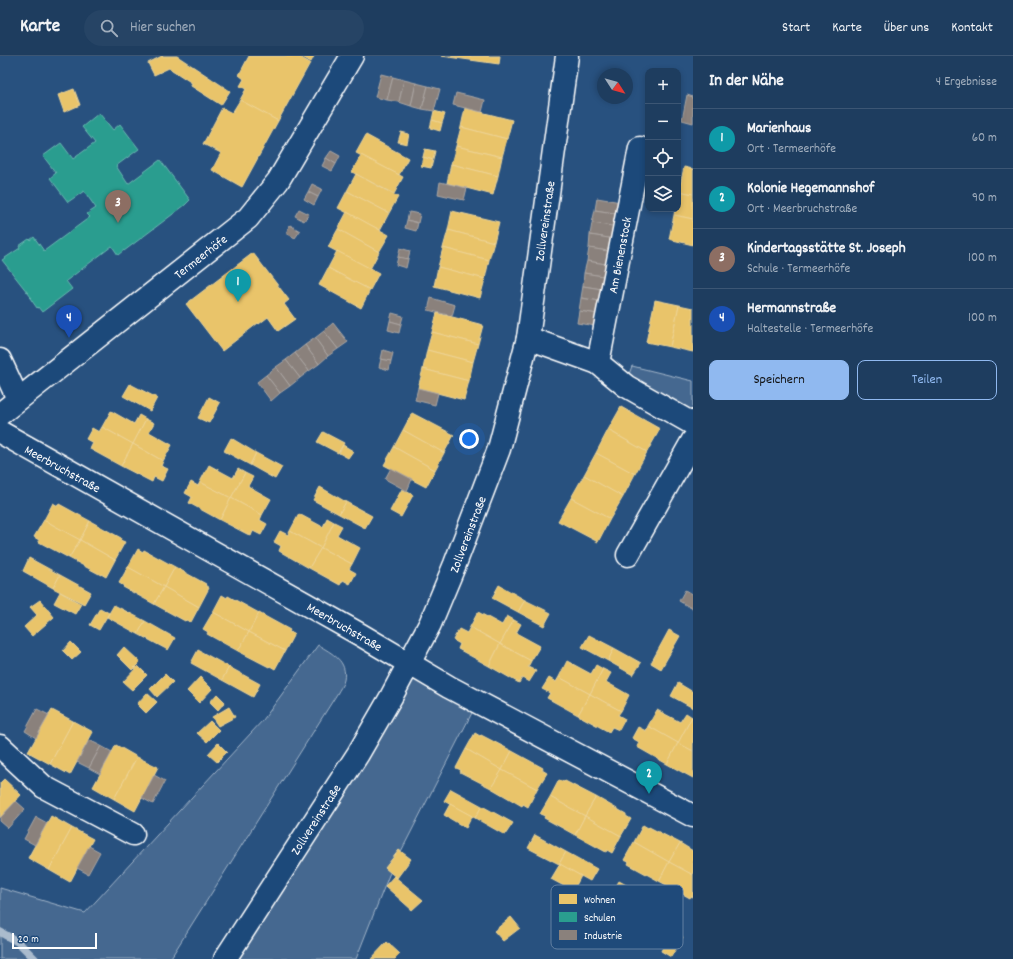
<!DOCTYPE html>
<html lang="de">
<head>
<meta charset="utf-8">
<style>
	body { margin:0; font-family:Dekko,sans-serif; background:#264465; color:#f1f3f6 }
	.controls { position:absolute; right:12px; top:12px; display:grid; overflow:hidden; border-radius:8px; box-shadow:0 2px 6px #0003 }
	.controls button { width:36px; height:36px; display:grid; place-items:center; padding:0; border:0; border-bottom:1px solid #3c5674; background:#1e3d5f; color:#f1f3f6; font:20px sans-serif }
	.compass { position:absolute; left:597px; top:12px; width:36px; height:36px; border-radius:50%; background:#1e3d5f; box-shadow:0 2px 6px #0003; rotate:126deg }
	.scale { position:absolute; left:12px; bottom:10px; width:85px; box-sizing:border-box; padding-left:4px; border:2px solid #fff; border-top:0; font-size:11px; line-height:14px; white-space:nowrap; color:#fff; -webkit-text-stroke:3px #1f4a7a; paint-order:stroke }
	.you { position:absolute; left:469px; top:383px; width:14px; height:14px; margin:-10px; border:3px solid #fff; border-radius:50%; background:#1a73e8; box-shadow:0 0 0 6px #1a73e833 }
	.badge { display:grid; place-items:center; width:26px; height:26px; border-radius:50%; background:#90b9f0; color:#fff; font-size:13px; font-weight:700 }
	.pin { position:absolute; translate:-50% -33px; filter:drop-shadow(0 1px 2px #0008) }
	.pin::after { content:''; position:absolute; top:21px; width:14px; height:12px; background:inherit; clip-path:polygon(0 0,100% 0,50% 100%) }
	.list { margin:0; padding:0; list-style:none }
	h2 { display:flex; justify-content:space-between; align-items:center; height:52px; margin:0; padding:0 16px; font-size:17px }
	h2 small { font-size:13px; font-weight:400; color:#a1aebd }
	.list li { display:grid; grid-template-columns:26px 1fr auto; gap:12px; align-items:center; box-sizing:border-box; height:60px; padding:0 16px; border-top:1px solid #3c5674 }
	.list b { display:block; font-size:15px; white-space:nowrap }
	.list p { margin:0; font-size:13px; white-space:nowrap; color:#a1aebd }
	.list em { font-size:13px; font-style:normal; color:#a1aebd }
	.actions { display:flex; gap:8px; padding:12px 16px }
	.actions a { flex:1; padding:9px 0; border:1px solid #90b9f0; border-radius:8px; text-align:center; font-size:14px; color:#90b9f0 }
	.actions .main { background:#90b9f0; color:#111 }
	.icon { flex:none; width:22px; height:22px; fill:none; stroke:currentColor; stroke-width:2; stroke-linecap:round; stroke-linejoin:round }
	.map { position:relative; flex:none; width:693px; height:903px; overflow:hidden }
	header { display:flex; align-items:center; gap:24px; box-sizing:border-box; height:56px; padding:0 20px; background:#1e3d5f; border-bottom:1px solid #3c5674 }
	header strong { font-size:19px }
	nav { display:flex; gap:22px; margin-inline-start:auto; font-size:14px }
	.search { width:280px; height:36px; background:#264465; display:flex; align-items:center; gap:10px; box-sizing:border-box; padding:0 14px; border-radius:22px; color:#a1aebd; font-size:15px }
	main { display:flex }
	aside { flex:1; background:#1e3d5f }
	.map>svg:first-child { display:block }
</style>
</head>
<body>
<header>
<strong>Karte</strong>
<div class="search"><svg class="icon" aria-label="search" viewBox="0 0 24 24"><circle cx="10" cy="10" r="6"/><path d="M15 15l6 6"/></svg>Hier suchen</div>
<nav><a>Start</a><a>Karte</a><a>Über uns</a><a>Kontakt</a></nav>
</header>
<main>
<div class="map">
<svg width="693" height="903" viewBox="0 0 693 903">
	<rect width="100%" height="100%" fill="#28517f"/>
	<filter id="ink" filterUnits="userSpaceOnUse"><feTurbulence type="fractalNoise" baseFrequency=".025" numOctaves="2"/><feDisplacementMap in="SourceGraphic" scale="8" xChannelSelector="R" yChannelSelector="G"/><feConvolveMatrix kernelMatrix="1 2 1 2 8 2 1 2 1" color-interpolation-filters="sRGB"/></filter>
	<g filter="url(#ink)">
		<g fill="#446890" stroke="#a2b4c8">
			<polygon points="632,310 693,325 693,358 628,321"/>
			<path d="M318 589C332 597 348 605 344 624 343 629 339 634 337 638L170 903H0V832L85 857 263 664Z"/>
			<polygon points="411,610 476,649 389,819 356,903 231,903"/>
		</g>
		<g fill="#e9c46a" stroke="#f0d697">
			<polygon points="162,0 177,0 230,35 221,49 191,30 192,27 169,12 154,19 148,7"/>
			<polygon points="249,0 298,0 310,7 278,65 240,44 246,33 240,30 244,23 239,19"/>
			<polygon points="301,0 314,0 311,6"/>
			<polygon points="441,0 500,0 499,8"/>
			<polygon points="74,33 80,49 64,56 58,39"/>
			<polygon points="240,44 278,65 242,131 212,114 221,97 203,88 222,52 232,57"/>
			<polygon points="465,52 512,64 507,83 461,71"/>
			<polygon points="434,55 445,58 442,67 432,64"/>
			<polygon points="432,64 442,67 440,75 430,72"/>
			<polygon points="461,71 507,83 502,101 456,90"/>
			<polygon points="401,76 409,78 407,88 398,86"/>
			<polygon points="366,79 408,102 399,119 356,97"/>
			<polygon points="456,90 502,101 498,120 451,108"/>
			<polygon points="425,93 435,95 433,104 423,101"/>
			<polygon points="361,99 403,121 394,138 352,116"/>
			<polygon points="423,101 433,104 431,112 421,110"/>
			<polygon points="451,108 498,120 493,139 447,127"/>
			<polygon points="684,111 693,113 693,138 679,135"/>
			<polygon points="356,118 398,141 389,157 347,135"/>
			<polygon points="347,135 389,157 380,174 338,152"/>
			<polygon points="679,135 693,138 693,163 674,159 675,153 678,153"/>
			<polygon points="452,155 499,166 494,186 448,174"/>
			<polygon points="347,156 389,179 379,196 338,173"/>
			<polygon points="674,159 693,163 693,189 669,183"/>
			<polygon points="338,173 379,196 370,213 328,191"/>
			<polygon points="448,174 494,186 489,204 443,192"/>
			<polygon points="443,192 489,204 485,223 438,211"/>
			<polygon points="337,195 379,217 370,234 328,212"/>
			<polygon points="253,197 289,244 284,248 295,263 278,275 268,261 259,268 258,267 222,295 186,248"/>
			<polygon points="438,211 485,223 480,242 434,230"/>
			<polygon points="328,212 370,234 361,252 319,229"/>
			<polygon points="655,244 679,249 670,291 646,286"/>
			<polygon points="679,249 693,252 693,296 670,291"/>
			<polygon points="437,257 483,269 478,288 432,276"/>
			<polygon points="432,276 478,288 473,306 427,294"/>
			<polygon points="427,294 473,306 469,325 423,313"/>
			<polygon points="423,313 469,325 464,344 418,332"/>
			<polygon points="130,328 157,342 150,355 123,340"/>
			<polygon points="209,341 220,347 209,367 198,362"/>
			<polygon points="621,351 660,373 647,396 608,374"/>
			<polygon points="111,355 134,368 139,359 146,363 133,388 102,371"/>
			<polygon points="412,357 454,379 444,397 403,374"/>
			<polygon points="146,363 154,367 149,376 172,389 163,405 133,388"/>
			<polygon points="102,371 133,388 121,410 90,393 93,387 86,383 92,372 99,376"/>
			<polygon points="403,374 444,397 435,414 394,391"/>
			<polygon points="608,374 647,396 635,418 596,397"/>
			<polygon points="323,376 344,387 338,397 317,386"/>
			<polygon points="231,382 256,397 250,409 224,395"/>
			<polygon points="133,388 163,405 161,410 168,413 162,425 154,421 152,426 121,410"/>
			<polygon points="343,389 353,395 348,402 339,397"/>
			<polygon points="394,391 435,414 426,431 384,409"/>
			<polygon points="256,397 282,411 275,423 250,409"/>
			<polygon points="596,397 635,418 623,441 584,419"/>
			<polygon points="209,409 233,422 238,413 245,417 231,442 200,426"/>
			<polygon points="245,417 253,421 248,430 271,443 262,459 231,442"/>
			<polygon points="584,419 623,441 610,463 571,442"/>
			<polygon points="191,426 198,430 200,426 231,442 220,464 189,447 192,441 185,437"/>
			<polygon points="320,431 346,446 339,458 313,444"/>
			<polygon points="402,433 413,439 401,461 390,455"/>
			<polygon points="231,442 262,459 260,464 267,468 261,479 253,475 251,480 220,464"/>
			<polygon points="571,442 610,463 598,486 558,465"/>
			<polygon points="346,446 372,460 365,472 339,458"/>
			<polygon points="53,447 58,450 59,448 90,465 80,484 44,464"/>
			<polygon points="299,458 323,471 327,462 334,466 321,492 290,475"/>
			<polygon points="44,464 80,484 69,502 39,486 39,484 34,481"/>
			<polygon points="90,465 121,482 120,484 125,486 115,504 80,484"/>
			<polygon points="334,466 342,470 337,479 360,492 352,508 321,492"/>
			<polygon points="280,475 288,479 290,475 321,492 309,512 279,495 281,490 274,486"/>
			<polygon points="80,484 115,504 106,521 101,518 101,519 69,502"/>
			<polygon points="321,492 352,508 349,513 356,517 350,528 343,524 340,529 309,512"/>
			<polygon points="138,493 143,496 144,494 175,511 164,531 128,511"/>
			<polygon points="29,502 60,519 53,532 23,515"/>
			<polygon points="128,511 164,531 154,548 123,531 124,530 119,527"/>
			<polygon points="175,511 206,528 205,529 209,532 199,551 164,531"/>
			<polygon points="60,519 91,536 84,548 53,532"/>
			<polygon points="499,529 525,544 518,556 492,542"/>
			<polygon points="164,531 199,551 191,566 186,564 185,565 154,548"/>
			<polygon points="60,536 81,548 75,558 54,547"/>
			<polygon points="222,539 227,542 228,540 259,557 249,576 213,556"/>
			<polygon points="40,544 54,561 32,580 24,571 37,559 30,551"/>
			<polygon points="525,544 551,557 544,570 518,556"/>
			<polygon points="114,549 145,565 138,578 107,561"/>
			<polygon points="100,552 109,557 99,574 90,569"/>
			<polygon points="213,556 249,576 238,595 207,578 208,576 203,573"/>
			<polygon points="478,556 502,569 507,560 514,564 500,588 470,571"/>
			<polygon points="259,557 290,574 289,576 294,578 285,595 249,576"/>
			<polygon points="514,564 521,568 516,577 540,590 531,605 500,588"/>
			<polygon points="145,565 175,582 168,594 138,578"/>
			<polygon points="470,571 500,588 489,610 458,593 460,588 453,584 459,573 467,577"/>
			<polygon points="669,574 680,580 661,613 651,607"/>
			<polygon points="249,576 285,595 275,613 270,610 269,611 238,595"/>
			<polygon points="589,579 614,592 608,605 582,591"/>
			<polygon points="71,586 81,596 72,604 63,595"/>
			<polygon points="500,588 531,605 528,611 536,615 529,626 522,622 519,627 489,610"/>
			<polygon points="124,591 140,606 132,614 117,599"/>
			<polygon points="614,592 641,607 633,619 608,605"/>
			<polygon points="198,594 229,611 222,624 191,607"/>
			<polygon points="567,605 591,618 596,609 603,613 590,638 559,621"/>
			<polygon points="138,610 147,619 132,634 123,626"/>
			<polygon points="229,611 260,628 253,641 222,624"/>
			<polygon points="603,613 611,617 606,626 629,639 621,655 590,638"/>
			<polygon points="165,618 173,626 157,641 150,633"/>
			<polygon points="200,621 212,633 199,647 187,635"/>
			<polygon points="559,621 590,638 578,659 547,642 550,637 542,633 549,622 556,626"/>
			<polygon points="678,627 693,636 693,652 671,640"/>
			<polygon points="147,637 157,646 146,657 137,648"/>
			<polygon points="217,638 225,646 218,654 210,646"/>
			<polygon points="590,638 621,655 618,659 625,663 619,674 612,671 609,676 578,659"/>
			<polygon points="229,651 235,661 218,670 212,661"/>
			<polygon points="52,654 73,665 50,708 28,696"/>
			<polygon points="657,654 680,666 686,657 692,661 678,687 648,670"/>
			<polygon points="692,661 693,661 693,695 678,687"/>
			<polygon points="73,665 93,676 70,719 50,708"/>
			<polygon points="210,665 219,674 207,686 197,677"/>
			<polygon points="648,670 678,687 667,708 637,691 639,686 632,682 638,671 646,675"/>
			<polygon points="475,677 480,680 481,679 512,695 502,714 466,693"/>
			<polygon points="218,687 227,696 217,706 208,698"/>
			<polygon points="678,687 693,695 693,722 667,708"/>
			<polygon points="116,689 137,701 114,743 93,731"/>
			<polygon points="466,693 502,714 491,732 460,716 461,714 456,712"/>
			<polygon points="512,695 543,712 542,714 547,717 537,733 502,714"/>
			<polygon points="137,701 158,711 135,755 114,743"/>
			<polygon points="502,714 537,733 528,751 523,748 522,750 491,732"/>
			<polygon points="4,723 21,739 0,762 0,727"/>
			<polygon points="559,724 564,726 565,725 596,741 585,760 550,741"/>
			<polygon points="451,733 482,750 475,762 444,745"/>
			<polygon points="550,741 585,760 575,779 544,762 545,760 540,758"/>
			<polygon points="596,741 626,758 626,760 631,763 621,780 585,760"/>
			<polygon points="450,748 472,760 466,772 444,759"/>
			<polygon points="482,750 513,767 505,779 475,762"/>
			<polygon points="51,760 72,772 49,814 28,802"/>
			<polygon points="585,760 621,780 612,797 607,794 606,796 575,779"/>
			<polygon points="643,769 648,772 649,771 680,787 669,806 634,786"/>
			<polygon points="72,772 93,783 70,826 49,814"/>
			<polygon points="535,779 566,796 559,808 528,792"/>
			<polygon points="634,786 669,806 659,825 628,808 629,806 624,804"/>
			<polygon points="680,787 693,795 693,819 669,806"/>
			<polygon points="399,794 411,803 397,822 385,812"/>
			<polygon points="566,796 597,813 590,825 559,808"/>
			<polygon points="669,806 693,819 693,841 691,840 690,842 659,825"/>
			<polygon points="560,808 581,820 573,835 551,823"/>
			<polygon points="394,820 423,844 412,854 385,830"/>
			<polygon points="619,825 650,842 643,854 612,837"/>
			<polygon points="511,861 520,872 503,885 494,875"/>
			<polygon points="672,874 683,881 671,901 661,895"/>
			<polygon points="387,886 400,898 395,903 371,903"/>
		</g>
		<polygon fill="#2a9d8f" stroke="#6abab1" points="99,57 113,74 120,68 139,93 116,110 128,128 160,104 190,144 185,149 124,195 124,194 118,199 112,190 66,225 72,233 42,256 38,251 37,252 30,242 31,241 2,204 20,192 19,190 29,183 30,184 34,181 44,195 90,161 87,158 96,152 84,135 68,146 50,122 56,117 43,100 61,87 73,103 95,87 82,71"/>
		<g fill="#8a817c" stroke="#ada7a3">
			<polygon points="381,18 393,21 387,44 375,41"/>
			<polygon points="393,21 404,24 399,46 387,44"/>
			<polygon points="404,24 416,27 411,50 399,46"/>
			<polygon points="416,27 428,30 422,53 411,50"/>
			<polygon points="428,30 440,33 434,55 422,53"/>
			<polygon points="456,37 485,44 482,56 453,49"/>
			<polygon points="687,39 693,41 693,67 682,64"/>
			<polygon points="331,95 340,100 336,108 326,102"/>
			<polygon points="326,102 336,108 332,115 322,110"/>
			<polygon points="440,126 467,132 464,144 438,138"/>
			<polygon points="312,128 322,133 318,141 308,136"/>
			<polygon points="308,136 318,141 314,149 304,143"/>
			<polygon points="597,142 621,146 620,158 595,154"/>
			<polygon points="299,153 309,158 304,165 295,160"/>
			<polygon points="595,154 620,158 618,171 592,167"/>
			<polygon points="409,156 420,158 418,167 407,164"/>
			<polygon points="407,164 418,167 416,175 405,172"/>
			<polygon points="592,167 618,171 615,183 590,179"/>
			<polygon points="290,169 300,175 295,182 286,177"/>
			<polygon points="590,179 615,183 614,196 589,192"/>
			<polygon points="400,192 410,195 408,203 398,201"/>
			<polygon points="589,192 614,196 612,209 587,205"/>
			<polygon points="398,201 408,203 406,212 396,209"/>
			<polygon points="587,205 612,209 609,221 584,217"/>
			<polygon points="584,217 609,221 608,234 583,230"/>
			<polygon points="583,230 608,234 606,246 581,242"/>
			<polygon points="431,242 455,249 452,260 428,254"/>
			<polygon points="581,242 606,246 604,259 579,255"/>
			<polygon points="579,255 604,259 602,271 577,267"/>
			<polygon points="392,257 403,260 401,268 390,265"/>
			<polygon points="390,265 401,268 399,277 388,274"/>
			<polygon points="333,267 348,286 338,293 324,275"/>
			<polygon points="324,275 338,293 328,300 315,282"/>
			<polygon points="315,282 328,300 319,308 305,289"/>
			<polygon points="305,289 319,308 309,315 295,297"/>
			<polygon points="383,294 393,297 391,305 381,303"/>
			<polygon points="295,297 309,315 300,322 286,304"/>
			<polygon points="381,303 391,305 389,314 379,311"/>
			<polygon points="286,304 300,322 290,330 276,311"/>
			<polygon points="276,311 290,330 280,337 266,319"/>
			<polygon points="266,319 280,337 271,345 257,326"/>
			<polygon points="418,332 438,337 435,349 415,344"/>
			<polygon points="391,412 412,423 407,435 385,423"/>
			<polygon points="685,534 693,539 693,553 679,545"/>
			<polygon points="37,653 49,659 36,682 25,675"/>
			<polygon points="89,684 101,690 89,712 77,706"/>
			<polygon points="101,690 112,696 100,718 89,712"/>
			<polygon points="154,719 165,725 153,748 142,742"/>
			<polygon points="16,745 25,753 8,772 0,765 0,762"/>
			<polygon points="36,761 47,767 35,789 24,783"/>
			<polygon points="89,790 100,796 88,818 77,812"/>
		</g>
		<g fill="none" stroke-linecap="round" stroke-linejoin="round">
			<polyline stroke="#aabbcd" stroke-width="8" points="0,876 18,886 35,903"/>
			<g stroke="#fff" stroke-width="25">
				<g id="minor">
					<polyline points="528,282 598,307 626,330 693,368"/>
					<polyline points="0,304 18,343"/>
					<polyline points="598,307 640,92"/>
					<polyline points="0,358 248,162 278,125 352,0"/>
					<polyline points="0,376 361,579 449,631 693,760"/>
					<polyline points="628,499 693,384"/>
					<polyline points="0,690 44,731 133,778"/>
				</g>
			</g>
			<g stroke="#fff" stroke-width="25">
				<polyline id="major" points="225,903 358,698 391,641 430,568 455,508 499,393 528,282 567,0"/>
			</g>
			<use href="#minor" stroke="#1f4a7a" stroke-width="22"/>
			<use href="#major" stroke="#1f4a7a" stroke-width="22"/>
		</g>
	</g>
	<g text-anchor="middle" stroke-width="4" stroke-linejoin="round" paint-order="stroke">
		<g font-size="13" fill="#fff" stroke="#1f4a7a">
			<text transform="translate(544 165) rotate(-82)" y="5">Zollvereinstraße</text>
			<text transform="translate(619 199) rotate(-79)" y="5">Am Bienenstock</text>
			<text transform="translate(200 200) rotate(-38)" y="5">Termeerhöfe</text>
			<text transform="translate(63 412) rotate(29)" y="5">Meerbruchstraße</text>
			<text transform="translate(467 478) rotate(-69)" y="5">Zollvereinstraße</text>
			<text transform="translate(345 570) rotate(30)" y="5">Meerbruchstraße</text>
			<text transform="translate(315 763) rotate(-57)" y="5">Zollvereinstraße</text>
		</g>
	</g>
	<rect x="551" y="829" width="132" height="64" rx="6" fill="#1f4a7a" stroke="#6280a2" stroke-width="1"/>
	<rect x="559" y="838" width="18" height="10" fill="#e9c46a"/>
	<rect x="559" y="856" width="18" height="10" fill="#2a9d8f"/>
	<rect x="559" y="874" width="18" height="10" fill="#8a817c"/>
	<g font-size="11" fill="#fff">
		<text x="584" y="847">Wohnen</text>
		<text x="584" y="865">Schulen</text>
		<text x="584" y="883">Industrie</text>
	</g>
</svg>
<div class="controls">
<button>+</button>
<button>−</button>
<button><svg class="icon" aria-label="locate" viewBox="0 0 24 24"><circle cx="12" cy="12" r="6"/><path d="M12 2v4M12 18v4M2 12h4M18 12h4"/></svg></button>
<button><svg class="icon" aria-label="layers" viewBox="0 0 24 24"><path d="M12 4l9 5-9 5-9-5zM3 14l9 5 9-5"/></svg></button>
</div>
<svg class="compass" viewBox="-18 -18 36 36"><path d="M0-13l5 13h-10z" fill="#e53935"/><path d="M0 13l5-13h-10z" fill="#a1aebd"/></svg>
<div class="scale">20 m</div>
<div class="you"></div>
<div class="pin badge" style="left:238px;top:246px;background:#0f9aa8">1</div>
<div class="pin badge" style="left:649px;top:738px;background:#0f9aa8">2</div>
<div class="pin badge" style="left:118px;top:167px;background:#8d6e63">3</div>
<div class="pin badge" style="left:69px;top:282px;background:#1a4fb4">4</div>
</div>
<aside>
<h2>In der Nähe<small>4 Ergebnisse</small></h2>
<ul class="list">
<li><span class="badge" style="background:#0f9aa8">1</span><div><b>Marienhaus</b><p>Ort · Termeerhöfe</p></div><em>60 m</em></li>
<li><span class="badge" style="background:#0f9aa8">2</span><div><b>Kolonie Hegemannshof</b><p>Ort · Meerbruchstraße</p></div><em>90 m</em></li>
<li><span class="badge" style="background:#8d6e63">3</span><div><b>Kindertagsstätte St. Joseph</b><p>Schule · Termeerhöfe</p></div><em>100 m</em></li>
<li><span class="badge" style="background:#1a4fb4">4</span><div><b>Hermannstraße</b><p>Haltestelle · Termeerhöfe</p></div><em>100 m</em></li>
</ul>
<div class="actions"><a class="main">Speichern</a><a>Teilen</a></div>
</aside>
</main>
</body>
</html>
